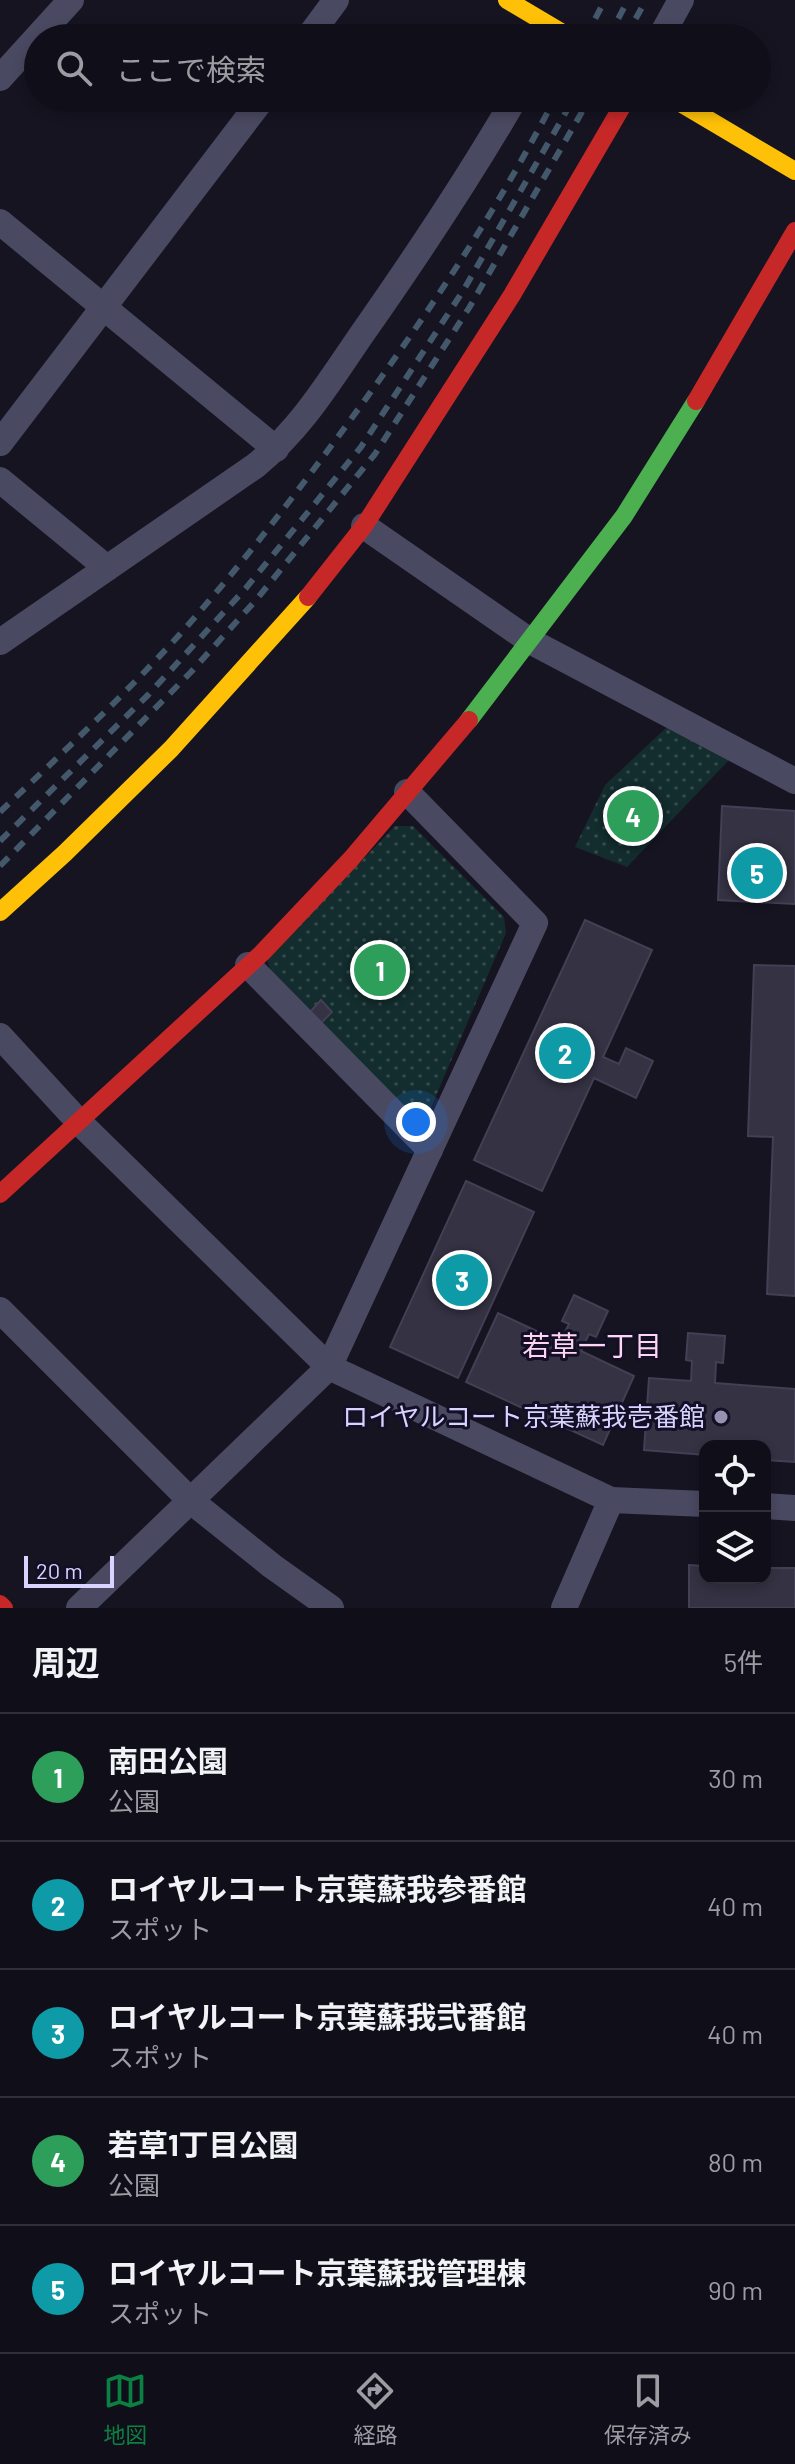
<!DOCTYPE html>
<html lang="ja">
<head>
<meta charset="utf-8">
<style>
	body { margin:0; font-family:Barlow,"Noto Sans JP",sans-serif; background:#191822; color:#f1f3f6 }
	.controls { position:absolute; right:24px; bottom:24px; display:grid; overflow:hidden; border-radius:16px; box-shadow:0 4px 12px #0003 }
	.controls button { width:72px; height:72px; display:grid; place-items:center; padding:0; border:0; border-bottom:2px solid #302f38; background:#100f19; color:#f1f3f6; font:40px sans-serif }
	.scale { position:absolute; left:24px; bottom:20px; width:90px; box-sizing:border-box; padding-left:8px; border:4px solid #d9d4ff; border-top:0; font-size:22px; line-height:28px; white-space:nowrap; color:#d9d4ff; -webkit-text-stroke:6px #130f26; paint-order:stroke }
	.you { position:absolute; left:416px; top:1122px; width:28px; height:28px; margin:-20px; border:6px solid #fff; border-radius:50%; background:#1a73e8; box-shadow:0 0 0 12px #1a73e833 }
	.badge { display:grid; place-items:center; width:52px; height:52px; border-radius:50%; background:#0b8043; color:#fff; font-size:26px; font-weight:700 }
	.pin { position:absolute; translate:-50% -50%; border:4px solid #fff; box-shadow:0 2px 8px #0006 }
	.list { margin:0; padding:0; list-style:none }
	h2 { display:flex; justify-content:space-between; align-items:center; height:104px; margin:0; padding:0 32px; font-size:34px }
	h2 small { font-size:26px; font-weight:400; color:#9c9ca2 }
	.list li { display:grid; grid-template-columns:52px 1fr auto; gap:24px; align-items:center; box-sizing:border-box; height:128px; padding:0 32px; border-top:2px solid #302f38 }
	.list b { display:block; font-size:30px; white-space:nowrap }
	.list p { margin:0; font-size:26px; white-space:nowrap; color:#9c9ca2 }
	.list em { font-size:26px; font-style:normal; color:#9c9ca2 }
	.icon { flex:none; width:44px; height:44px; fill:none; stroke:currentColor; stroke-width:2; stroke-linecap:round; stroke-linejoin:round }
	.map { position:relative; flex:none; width:795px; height:1608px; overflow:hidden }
	.search { position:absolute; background:#100f19; box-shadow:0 4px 12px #0003; left:24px; right:24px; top:24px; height:88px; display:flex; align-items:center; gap:20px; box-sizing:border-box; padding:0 28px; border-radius:44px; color:#9c9ca2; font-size:30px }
	.sheet { height:744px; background:#100f19 }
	nav { display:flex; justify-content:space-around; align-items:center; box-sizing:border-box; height:112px; border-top:2px solid #302f38; background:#100f19; font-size:22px; color:#9c9ca2 }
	nav a { display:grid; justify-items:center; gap:4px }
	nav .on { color:#0b8043 }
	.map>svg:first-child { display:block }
</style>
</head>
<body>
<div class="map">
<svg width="795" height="1608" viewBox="0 0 795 1608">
	<defs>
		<pattern id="park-dots" width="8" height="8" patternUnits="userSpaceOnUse" patternTransform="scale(2)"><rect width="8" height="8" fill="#132c2d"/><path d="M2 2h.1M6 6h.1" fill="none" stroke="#354a4c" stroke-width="1.8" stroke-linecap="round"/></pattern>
	</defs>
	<rect width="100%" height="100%" fill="#161421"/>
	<g fill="url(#park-dots)">
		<polygon points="667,727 730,759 627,867 575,847 605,785"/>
		<polygon points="395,826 413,826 504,917 506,933 426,1119 406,1121 273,980 267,959"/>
	</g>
	<g fill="#343243" stroke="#433f54" stroke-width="2">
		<polygon points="722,806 795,811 795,904 718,900"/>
		<polygon points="585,920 652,950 603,1057 619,1064 626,1048 653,1061 636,1098 594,1078 542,1191 474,1160"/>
		<polygon points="754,965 795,966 795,1296 767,1294 773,1137 748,1136"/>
		<polygon points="321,1000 332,1012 321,1023 310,1012"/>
		<polygon points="466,1181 534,1212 458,1378 390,1347"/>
		<polygon points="574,1295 608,1311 596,1337 589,1334 581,1351 634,1376 603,1445 466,1382 498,1313 560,1342 569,1324 562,1321"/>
		<polygon points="688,1333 725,1336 723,1363 716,1362 715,1383 795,1389 795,1462 765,1460 765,1446 705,1446 705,1455 644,1450 649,1378 691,1381 692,1361 686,1360"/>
		<polygon points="689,1565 705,1566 705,1578 765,1578 765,1568 795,1568 795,1608 689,1608"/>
	</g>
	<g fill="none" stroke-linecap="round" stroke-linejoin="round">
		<g stroke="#4a4962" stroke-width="26">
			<polyline points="308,38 336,0"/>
			<polyline points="660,38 681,0"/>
			<polyline points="0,78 71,0"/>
			<polyline points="0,222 276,449"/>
			<polyline points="0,443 263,98"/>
			<polyline points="0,480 107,568"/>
			<polyline points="364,526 530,641 795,781"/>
			<path d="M0 642 255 466C301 429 329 382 362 334 416 257 468 179 515 98"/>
			<polyline points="248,965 430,1150"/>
			<polyline points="0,1036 79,1122 329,1367 611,1500 705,1504"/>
			<polyline points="0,1310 191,1501 272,1566 331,1608"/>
			<polyline points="765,1506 795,1508"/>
			<polyline points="79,1608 329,1367 535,923 407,792"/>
			<polyline points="564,1608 611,1500"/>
		</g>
		<polyline stroke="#4caf50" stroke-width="18" points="469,720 624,516 696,401"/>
		<g stroke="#ffc107" stroke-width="18">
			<polyline points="507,0 571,38"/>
			<polyline points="672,98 795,171"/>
			<polyline points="0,912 65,853 171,749 308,597"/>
		</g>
		<g stroke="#c62828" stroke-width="18">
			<polyline points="696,401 795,231"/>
			<polyline points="308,597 364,526 512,295 627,98"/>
			<polyline points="0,1194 262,953 351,859 469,720"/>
			<polyline points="0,1604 4,1608"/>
		</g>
		<g stroke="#43596b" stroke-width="6" stroke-dasharray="12 10" stroke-linecap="butt">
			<polyline points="585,38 605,0"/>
			<polyline points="608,38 628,0"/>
			<polyline points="625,38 646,0"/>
			<path d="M0 812C61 754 124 696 181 633 239 568 292 499 343 430 421 324 495 215 555 98"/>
			<polyline points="0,841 148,695 246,588 361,447 463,291 574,98"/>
			<polyline points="0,866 191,672 256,600 375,454 469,308 590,98"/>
		</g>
	</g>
	<circle fill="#9591b1" stroke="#130f26" stroke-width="3" cx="721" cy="1417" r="8"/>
	<g text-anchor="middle" stroke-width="6" stroke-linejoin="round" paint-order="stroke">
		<g font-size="26" fill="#d9d4ff" stroke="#130f26" text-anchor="end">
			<text x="705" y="1426">ロイヤルコート京葉蘇我壱番館</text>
		</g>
		<g font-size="28" fill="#ffd6f0" stroke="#130f26">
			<text x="592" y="1356">若草一丁目</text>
		</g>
	</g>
</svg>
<div class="controls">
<button><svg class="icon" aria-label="locate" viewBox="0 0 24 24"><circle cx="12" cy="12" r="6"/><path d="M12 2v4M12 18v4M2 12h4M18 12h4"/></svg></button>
<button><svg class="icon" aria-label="layers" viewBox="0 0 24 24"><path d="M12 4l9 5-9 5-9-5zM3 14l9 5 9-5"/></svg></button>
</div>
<div class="scale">20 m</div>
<div class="you"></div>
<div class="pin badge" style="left:380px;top:970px;background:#2e9e5b">1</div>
<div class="pin badge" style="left:565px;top:1053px;background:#0f9aa8">2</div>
<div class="pin badge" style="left:462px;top:1280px;background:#0f9aa8">3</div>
<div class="pin badge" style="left:633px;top:816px;background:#2e9e5b">4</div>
<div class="pin badge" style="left:757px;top:873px;background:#0f9aa8">5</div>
<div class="search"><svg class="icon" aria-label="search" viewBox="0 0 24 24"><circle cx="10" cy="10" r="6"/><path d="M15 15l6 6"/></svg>ここで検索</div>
</div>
<section class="sheet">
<h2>周辺<small>5件</small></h2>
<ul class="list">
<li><span class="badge" style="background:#2e9e5b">1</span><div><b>南田公園</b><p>公園</p></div><em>30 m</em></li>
<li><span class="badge" style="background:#0f9aa8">2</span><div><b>ロイヤルコート京葉蘇我参番館</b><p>スポット</p></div><em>40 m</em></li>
<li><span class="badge" style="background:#0f9aa8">3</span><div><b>ロイヤルコート京葉蘇我弐番館</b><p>スポット</p></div><em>40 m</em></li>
<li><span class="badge" style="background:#2e9e5b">4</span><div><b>若草1丁目公園</b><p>公園</p></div><em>80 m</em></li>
<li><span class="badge" style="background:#0f9aa8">5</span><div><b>ロイヤルコート京葉蘇我管理棟</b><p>スポット</p></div><em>90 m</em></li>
</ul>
</section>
<nav>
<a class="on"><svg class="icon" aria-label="map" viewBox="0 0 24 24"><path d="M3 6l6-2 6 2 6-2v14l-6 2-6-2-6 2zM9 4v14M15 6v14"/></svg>地図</a>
<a><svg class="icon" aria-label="directions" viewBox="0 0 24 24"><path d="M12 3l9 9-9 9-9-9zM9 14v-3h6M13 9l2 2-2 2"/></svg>経路</a>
<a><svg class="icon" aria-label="saved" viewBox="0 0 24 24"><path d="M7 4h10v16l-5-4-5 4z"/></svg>保存済み</a>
</nav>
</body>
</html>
